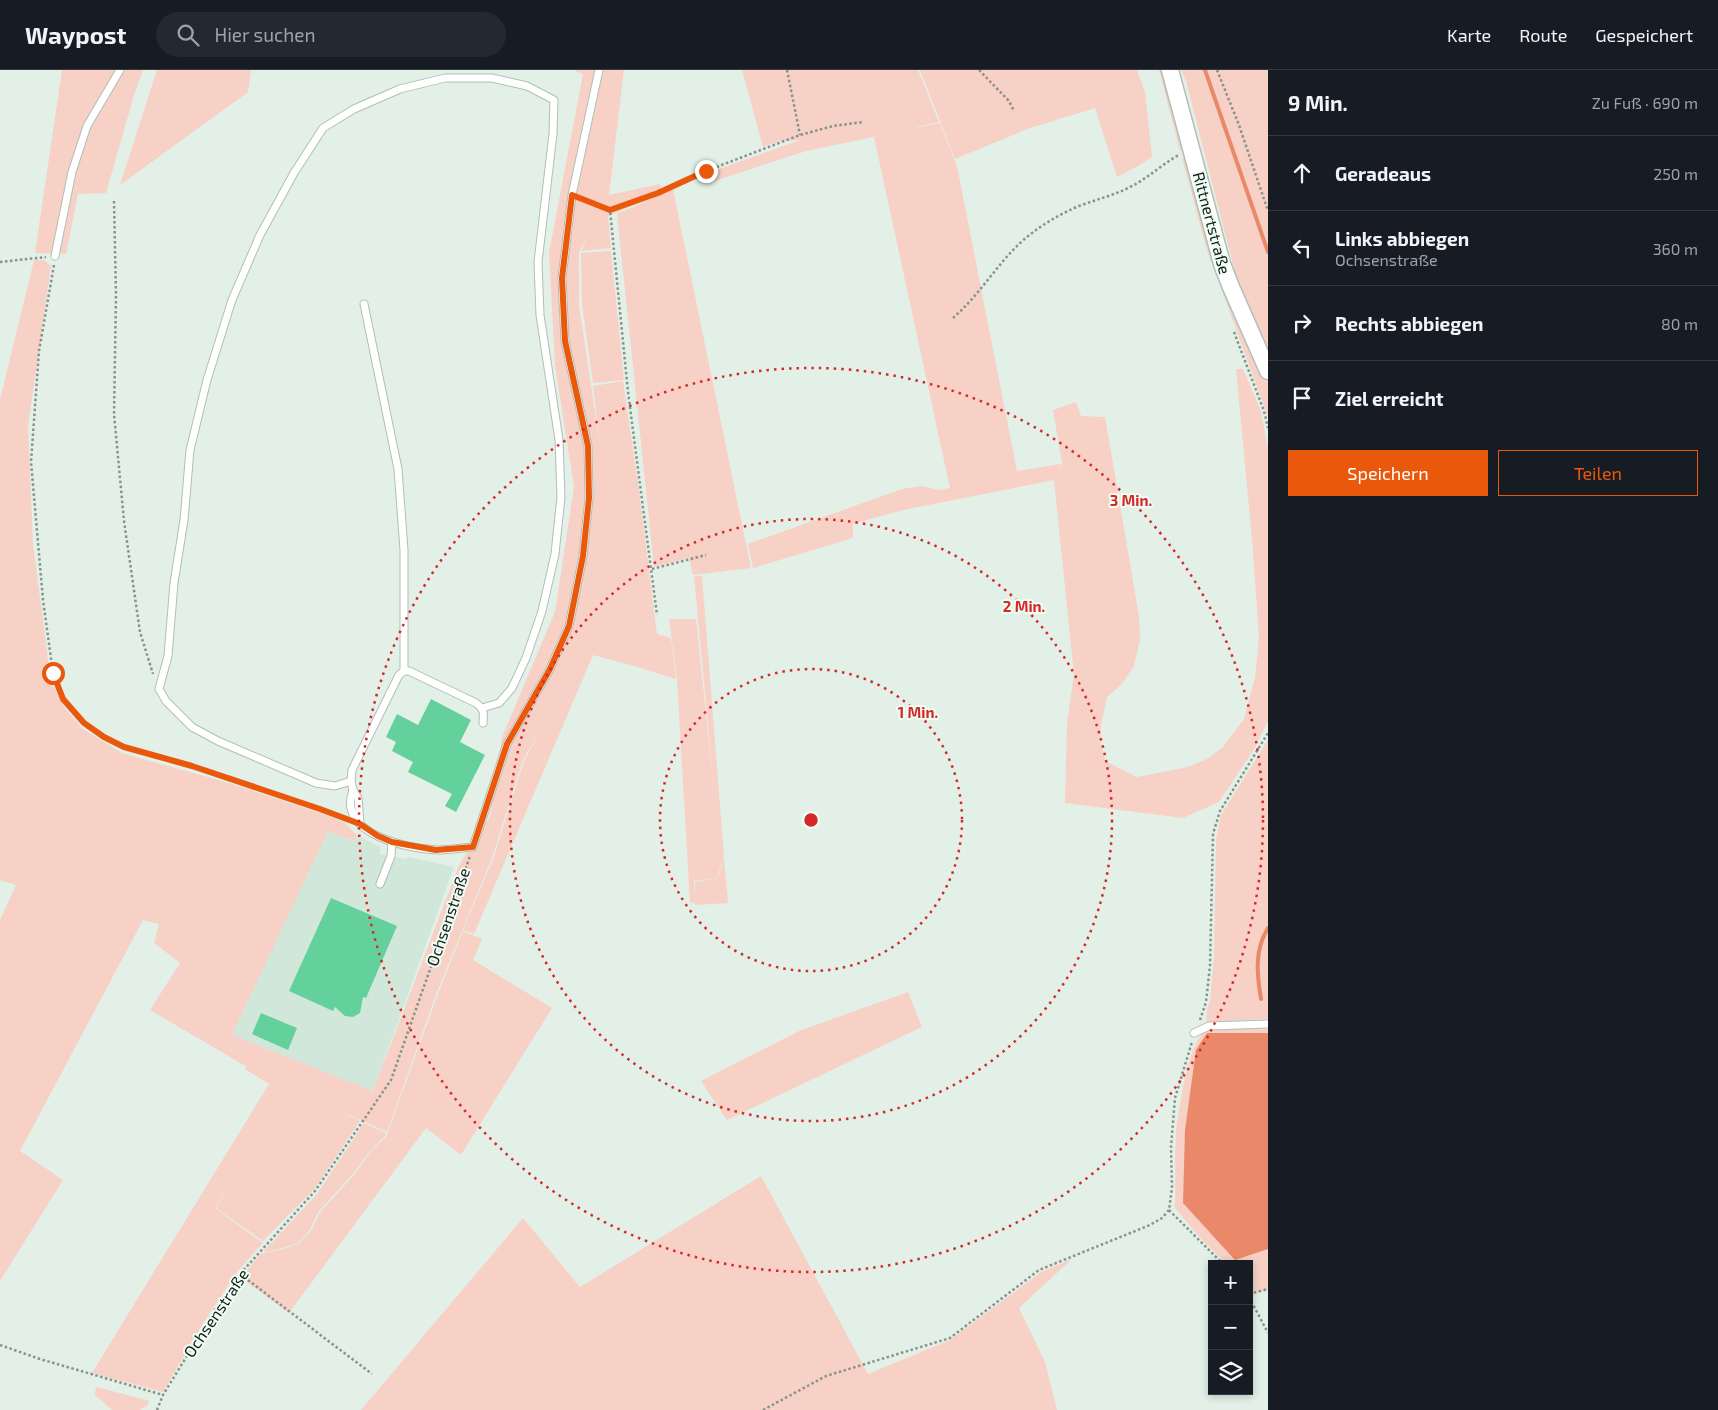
<!DOCTYPE html>
<html lang="de">
<head>
<meta charset="utf-8">
<style>
	body { margin:0; font-family:"Exo 2",sans-serif; background:#242831; color:#f1f3f6 }
	.controls { position:absolute; right:15px; bottom:15px; display:grid; overflow:hidden; border-radius:0px; box-shadow:0 2px 8px #0003 }
	.controls button { width:45px; height:45px; display:grid; place-items:center; padding:0; border:0; border-bottom:1px solid #363941; background:#171b24; color:#f1f3f6; font:25px sans-serif }
	.stop { position:absolute; width:15px; height:15px; margin:-11px; border:4px solid #ea580c; border-radius:50%; background:#fff }
	.stop.end { background:#ea580c; border-color:#fff; box-shadow:0 1px 5px #0008 }
	.list { margin:0; padding:0; list-style:none }
	h2 { display:flex; justify-content:space-between; align-items:center; height:65px; margin:0; padding:0 20px; font-size:21px }
	h2 small { font-size:16px; font-weight:400; color:#9ea1a6 }
	.list li { display:grid; grid-template-columns:32px 1fr auto; gap:15px; align-items:center; box-sizing:border-box; height:75px; padding:0 20px; border-top:1px solid #363941 }
	.list b { display:block; font-size:19px; white-space:nowrap }
	.list p { margin:0; font-size:16px; white-space:nowrap; color:#9ea1a6 }
	.list em { font-size:16px; font-style:normal; color:#9ea1a6 }
	.actions { display:flex; gap:10px; padding:15px 20px }
	.actions a { flex:1; padding:11px 0; border:1px solid #ea580c; border-radius:0px; text-align:center; font-size:18px; color:#ea580c }
	.actions .main { background:#ea580c; color:#fff }
	.icon { flex:none; width:28px; height:28px; fill:none; stroke:currentColor; stroke-width:2; stroke-linecap:round; stroke-linejoin:round }
	.map { position:relative; flex:none; width:1268px; height:1340px; overflow:hidden }
	header { display:flex; align-items:center; gap:30px; box-sizing:border-box; height:70px; padding:0 25px; background:#171b24; border-bottom:1px solid #363941 }
	header strong { font-size:24px }
	nav { display:flex; gap:28px; margin-inline-start:auto; font-size:18px }
	.search { width:350px; height:45px; background:#242831; display:flex; align-items:center; gap:12px; box-sizing:border-box; padding:0 18px; border-radius:28px; color:#9ea1a6; font-size:19px }
	main { display:flex }
	aside { flex:1; background:#171b24 }
	.map>svg:first-child { display:block }
</style>
</head>
<body>
<header>
<strong>Waypost</strong>
<div class="search"><svg class="icon" aria-label="search" viewBox="0 0 24 24"><circle cx="10" cy="10" r="6"/><path d="M15 15l6 6"/></svg>Hier suchen</div>
<nav><a>Karte</a><a>Route</a><a>Gespeichert</a></nav>
</header>
<main>
<div class="map">
<svg width="1268" height="1340" viewBox="0 0 1268 1340">
	<rect width="100%" height="100%" fill="#e2f0e8"/>
	<polygon fill="#d0e7da" points="328,760 354,771 357,765 380,777 380,784 406,789 408,787 454,797 373,1021 232,965"/>
	<g fill="#f7d1c5">
		<polygon points="62,0 143,0 134,25 106,123 78,124 66,184 35,183"/>
		<polygon points="157,0 251,0 248,22 120,115"/>
		<polygon points="574,0 624,0 609,125 660,114 662,123 608,146 611,178 581,181 589,163 579,182 579,235 600,375 593,316 623,311 639,420 657,564 671,568 676,609 631,595 630,593 630,595 593,585 474,864 463,860 493,789 524,691 542,658 523,690 492,788 437,922 387,1062 335,1039 360,1051 315,1118 263,1171 216,1138 231,1113 215,1138 263,1173 237,1202 202,1255 163,1322 92,1303 269,1014 245,999 247,997 150,940 180,893 154,873 159,854 143,850 20,1081 63,1110 0,1211 0,850 16,815 0,810 0,330 34,190 44,190 51,196 28,357 33,474 51,611 64,637 83,659 122,683 229,713 323,744 344,752 357,765 355,771 328,761 232,965 373,1021 459,795 490,747 502,667 555,542 574,417 555,295 549,183 583,4"/>
		<polygon points="742,0 918,0 939,52 904,61 940,53 957,96 1017,401 1061,394 1059,401 1062,394 1053,340 1076,332 1081,346 1105,347 1139,546 1140,569 1134,596 1121,615 1107,627 1101,655 1101,673 1105,691 1137,707 1188,697 1207,689 1223,677 1244,649 1255,607 1259,567 1252,469 1236,299 1243,299 1261,341 1268,378 1268,651 1253,681 1219,732 1183,748 1065,733 1067,653 1074,604 1054,410 903,440 853,454 853,468 753,498 748,474 902,419 922,416 939,420 950,418 874,67 806,81 708,113 705,104 800,70 780,71 763,77"/>
		<polygon points="920,0 1137,0 1145,22 1152,87 1138,96 1117,107 1095,38 1030,58 955,89"/>
		<polygon points="1159,0 1165,0 1186,78 1180,81"/>
		<polygon points="1181,0 1268,0 1268,278 1237,210 1186,11"/>
		<polygon points="1188,86 1234,239 1268,313 1268,347 1206,177 1182,88"/>
		<polygon points="673,119 751,498 693,505 689,488 654,497 617,144"/>
		<polygon points="611,181 624,310 593,313 582,235 581,183"/>
		<polygon points="694,506 702,506 724,786 717,808 694,811 695,828 695,812 718,808 724,788 728,833 695,835 695,832 690,833 677,609 669,549 696,549 714,720"/>
		<polygon points="1268,670 1268,949 1206,952 1207,939 1210,931 1214,887 1216,769 1221,745"/>
		<polygon points="463,861 482,869 473,890 552,938 461,1085 426,1058 289,1243 241,1208 260,1184 287,1178 300,1173 312,1159 321,1141 354,1105 372,1080 386,1067 439,921"/>
		<polygon points="908,922 922,957 727,1050 701,1011 799,961"/>
		<path d="M1246 958 1268 959V1220L1252 1224 1249 1221V1194H1227L1202 1170 1175 1138C1176 1114 1174 1089 1176 1065 1178 1044 1188 973 1204 962 1211 957 1237 958 1246 958Z"/>
		<polygon points="364,1053 386,1063 385,1066 371,1080 352,1105 319,1141 310,1159 300,1172 287,1177 266,1182 264,1181 317,1124"/>
		<polygon points="761,1106 868,1304 950,1270 1041,1202 1072,1189 1019,1238 1045,1292 1057,1340 361,1340 523,1148 580,1217"/>
		<polygon points="97,1317 149,1331 148,1335 140,1340 112,1340 94,1324"/>
	</g>
	<polygon fill="#e98969" points="1207,963 1268,963 1268,1179 1235,1190 1183,1133 1185,1060 1196,980"/>
	<g fill="none" stroke-linecap="round" stroke-linejoin="round">
		<g stroke="#e98969" stroke-width="4">
			<polyline points="1205,0 1268,182"/>
			<path d="M1261 929C1257 905 1254 880 1268 858"/>
		</g>
	</g>
	<g fill="#64d19d">
		<polygon points="431,629 471,650 460,672 485,685 456,742 445,736 452,724 408,702 413,692 392,681 396,672 386,667 397,644 418,655"/>
		<polygon points="331,828 397,856 366,928 363,927 360,943 353,947 345,946 335,937 333,941 289,921"/>
		<polygon points="261,943 297,958 288,980 252,964"/>
	</g>
	<g fill="none" stroke-linecap="round" stroke-linejoin="round">
		<g stroke="#b1bfb7" stroke-width="9">
			<g id="service">
				<polyline points="55,186 72,102 87,56 120,0"/>
				<polyline points="364,234 398,399 404,480 404,601"/>
				<polyline points="351,711 335,716 316,713 218,671 192,657 166,631 159,619 168,586 174,513 184,450 190,380 207,310 232,230 260,165 294,103 323,58 354,39 400,19 445,8 492,8 527,16 554,30 553,64 538,192 540,245 559,370 561,427 555,484 542,541 526,588 512,618 499,633 482,638"/>
				<path d="M353 720C336 764 408 779 438 780 449 780 461 778 473 777L507 674 550 599 569 556 583 486 589 428 588 376 565 271 562 208 572 125 599 0"/>
				<path d="M360 754 358 728 353 720 351 711 352 700 399 605 404 601H409L476 633C484 639 484 643 483 653"/>
				<polyline points="380,814 391,786 392,772"/>
				<polyline points="1194,963 1209,956 1268,954"/>
			</g>
		</g>
		<g stroke="#b1bfb7" stroke-width="19">
			<polyline id="tertiary" points="1170,0 1222,194 1231,217 1268,301"/>
		</g>
		<g stroke="#88928c" stroke-width="2.5" stroke-dasharray="2.5 2.5" stroke-linecap="butt">
			<polyline points="787,0 800,65"/>
			<polyline points="979,0 1009,31 1014,41"/>
			<polyline points="1217,0 1239,55 1268,141"/>
			<polyline points="580,128 610,140 628,322 657,545"/>
			<polyline points="114,131 116,225 114,344 124,451 140,562 153,604"/>
			<polyline points="610,140 658,123 706,101 800,65 833,56 863,52"/>
			<polyline points="0,192 46,187"/>
			<polyline points="54,195 39,281 31,392 43,530 53,603 63,629 84,653 104,667 124,677 192,696 320,739 345,748"/>
			<path d="M953 248C981 224 999 190 1027 167 1043 154 1060 144 1079 136 1095 130 1111 126 1126 119 1146 110 1161 95 1180 84"/>
			<polyline points="1234,262 1264,341 1268,358"/>
			<polyline points="652,499 706,485"/>
			<polyline points="1200,950 1206,932 1210,896 1213,764 1220,741 1268,663"/>
			<polyline points="1169,1140 1223,1194"/>
			<polyline points="240,1204 372,1304"/>
			<polyline points="1249,1224 1268,1219"/>
			<polyline points="1249,1227 1268,1263"/>
			<polyline points="0,1275 40,1289 163,1325"/>
			<polyline points="157,1340 163,1325 220,1232 240,1204 315,1121 391,1010 470,786"/>
			<polyline points="763,1340 826,1306 950,1268 1039,1200 1150,1155 1162,1148 1169,1140 1172,1118 1171,1077 1175,1028 1192,972"/>
		</g>
		<use href="#service" stroke="#fff" stroke-width="7"/>
		<use href="#tertiary" stroke="#fff" stroke-width="16"/>
	</g>
	<g fill="none" stroke-linecap="round" stroke-linejoin="round">
		<polyline stroke="#ea580c" stroke-width="6" points="53,603 63,629 84,653 104,667 124,677 192,696 320,739 360,754 378,766 392,772 436,780 473,777 507,674 550,599 569,556 583,486 589,428 588,376 565,271 562,208 572,125 610,140 658,123 706,101"/>
	</g>
	<g fill="none" stroke="#d62828" stroke-width="2.5" stroke-dasharray="2.5 5">
		<circle cx="811" cy="750" r="151"/>
		<circle cx="811" cy="750" r="301"/>
		<circle cx="811" cy="750" r="452"/>
	</g>
	<g text-anchor="middle" stroke-width="4" stroke-linejoin="round" paint-order="stroke">
		<g font-size="16" fill="#161b18" stroke="#effef5">
			<text transform="translate(1212 153) rotate(75)" y="6">Rittnertstraße</text>
			<text transform="translate(448 847) rotate(-71)" y="6">Ochsenstraße</text>
			<text transform="translate(216 1243) rotate(-56)" y="6">Ochsenstraße</text>
		</g>
	</g>
	<circle cx="811" cy="750" r="8" fill="#d62828" stroke="#effef5" stroke-width="2.5"/>
	<g font-size="15" text-anchor="middle" font-weight="bold" fill="#d62828" stroke="#effef5" stroke-width="4" stroke-linejoin="round" paint-order="stroke">
		<text x="1131" y="436">3 Min.</text>
		<text x="1024" y="542">2 Min.</text>
		<text x="918" y="648">1 Min.</text>
	</g>
</svg>
<div class="controls">
<button>+</button>
<button>−</button>
<button><svg class="icon" aria-label="layers" viewBox="0 0 24 24"><path d="M12 4l9 5-9 5-9-5zM3 14l9 5 9-5"/></svg></button>
</div>
<div class="stop" style="left:53px;top:603px"></div>
<div class="stop end" style="left:706px;top:101px"></div>
</div>
<aside>
<h2>9 Min.<small>Zu Fuß · 690 m</small></h2>
<ul class="list">
<li><svg class="icon" aria-label="ahead" viewBox="0 0 24 24"><path d="M12 20V5M6 11l6-6 6 6"/></svg><div><b>Geradeaus</b></div><em>250 m</em></li>
<li><svg class="icon" aria-label="left" viewBox="0 0 24 24"><path d="M17 20v-9H6M10 6l-5 5 5 5"/></svg><div><b>Links abbiegen</b><p>Ochsenstraße</p></div><em>360 m</em></li>
<li><svg class="icon" aria-label="right" viewBox="0 0 24 24"><path d="M7 20v-9h11M14 6l5 5-5 5"/></svg><div><b>Rechts abbiegen</b></div><em>80 m</em></li>
<li><svg class="icon" aria-label="arrive" viewBox="0 0 24 24"><path d="M6 21V4h12l-3 4 3 4H6"/></svg><div><b>Ziel erreicht</b></div></li>
</ul>
<div class="actions"><a class="main">Speichern</a><a>Teilen</a></div>
</aside>
</main>
</body>
</html>
